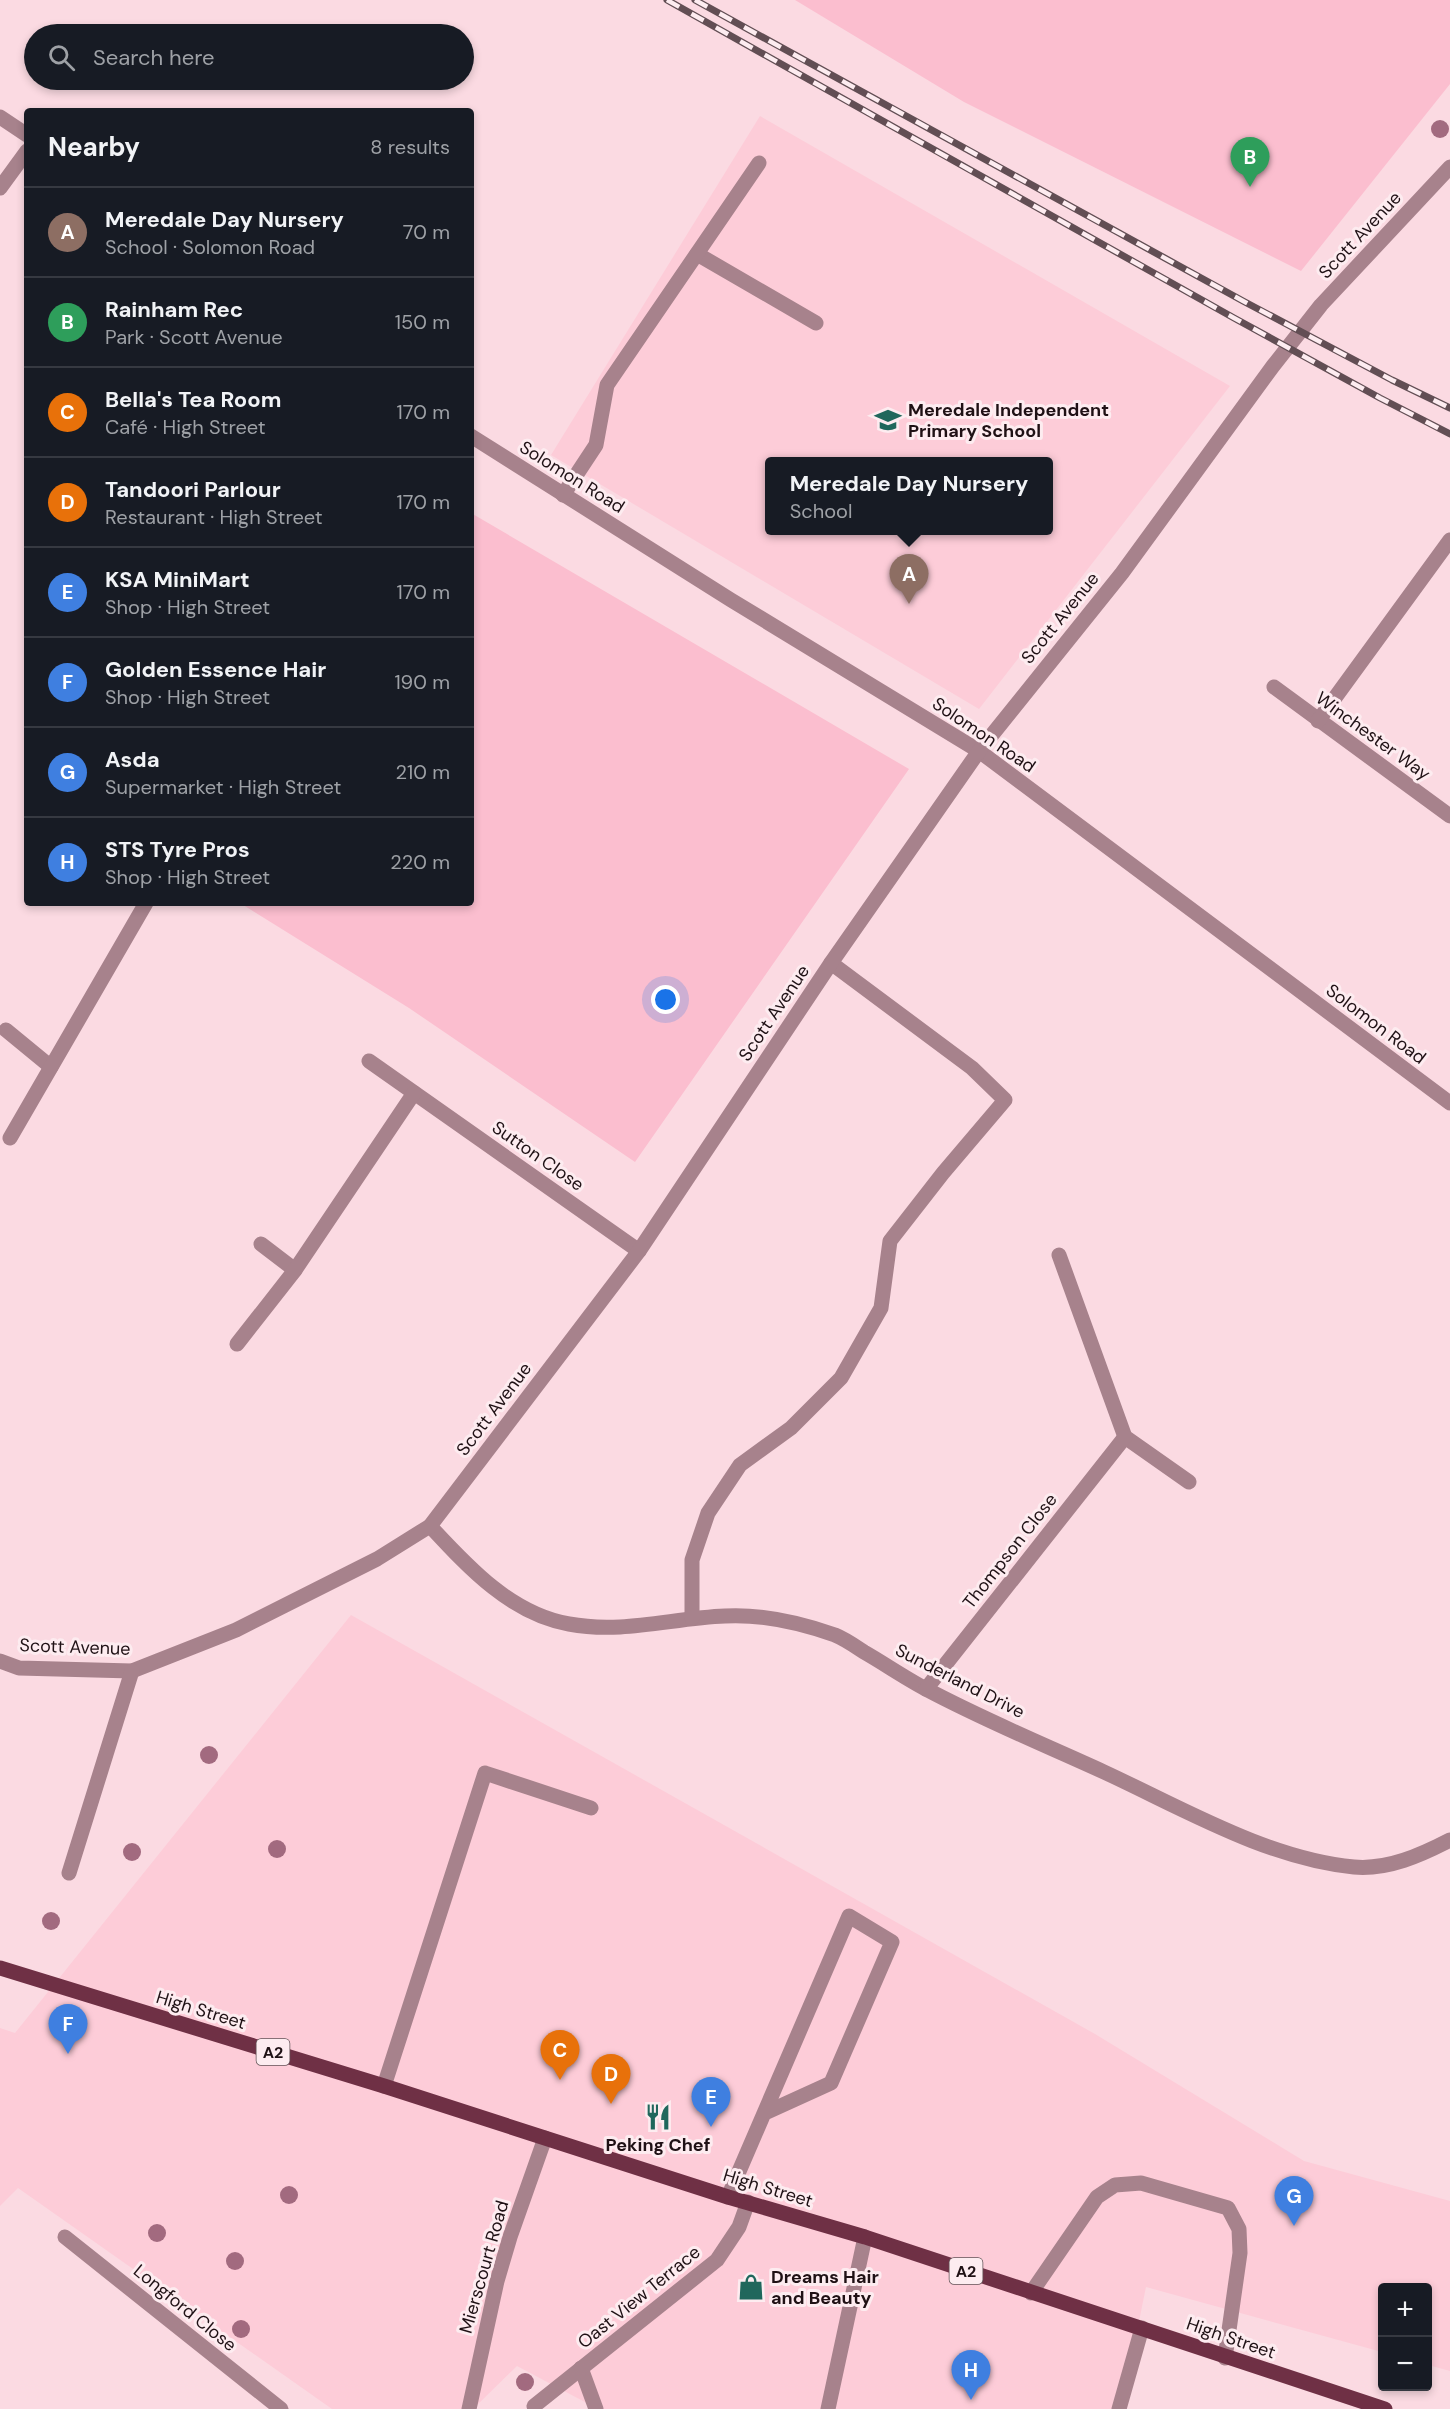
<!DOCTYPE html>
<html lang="en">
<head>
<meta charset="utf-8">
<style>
	body { margin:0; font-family:"DM Sans",sans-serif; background:#20242c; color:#f1f3f6 }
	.controls { position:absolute; right:18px; bottom:18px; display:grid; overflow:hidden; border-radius:6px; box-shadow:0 3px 9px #0003 }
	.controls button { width:54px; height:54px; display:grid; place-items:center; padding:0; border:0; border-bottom:2px solid #363941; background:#171b24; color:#f1f3f6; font:30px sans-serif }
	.you { position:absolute; left:666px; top:1000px; width:21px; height:21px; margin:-15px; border:4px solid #fff; border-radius:50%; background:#1a73e8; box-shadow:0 0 0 9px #1a73e833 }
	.badge { display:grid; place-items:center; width:39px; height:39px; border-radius:50%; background:#0f766e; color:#fff; font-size:20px; font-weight:700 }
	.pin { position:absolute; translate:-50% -50px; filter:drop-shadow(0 2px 3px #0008) }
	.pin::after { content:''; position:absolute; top:32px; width:21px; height:18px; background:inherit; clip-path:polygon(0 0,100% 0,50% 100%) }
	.popup { position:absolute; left:765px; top:457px; width:288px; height:78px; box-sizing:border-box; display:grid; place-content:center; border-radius:6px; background:#171b24; filter:drop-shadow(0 2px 4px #0005); font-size:20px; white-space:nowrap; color:#9ea1a6 }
	.popup b { font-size:22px; color:#f1f3f6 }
	.popup::after { content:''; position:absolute; left:50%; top:100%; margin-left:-12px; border:12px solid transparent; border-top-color:#171b24 }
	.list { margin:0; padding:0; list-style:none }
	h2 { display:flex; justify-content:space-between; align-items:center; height:78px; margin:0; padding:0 24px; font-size:26px }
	h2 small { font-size:20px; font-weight:400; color:#9ea1a6 }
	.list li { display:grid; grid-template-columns:39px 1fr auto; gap:18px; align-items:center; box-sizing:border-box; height:90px; padding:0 24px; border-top:2px solid #363941 }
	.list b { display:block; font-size:22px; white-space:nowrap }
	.list p { margin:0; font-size:20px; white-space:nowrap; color:#9ea1a6 }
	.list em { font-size:20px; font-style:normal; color:#9ea1a6 }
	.icon { flex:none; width:33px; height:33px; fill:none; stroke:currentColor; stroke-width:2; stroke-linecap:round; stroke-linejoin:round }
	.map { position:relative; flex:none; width:1450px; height:2409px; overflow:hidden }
	.search { position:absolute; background:#171b24; box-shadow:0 3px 9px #0003; left:24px; top:24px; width:450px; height:66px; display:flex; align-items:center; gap:15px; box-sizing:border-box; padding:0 21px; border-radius:33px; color:#9ea1a6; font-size:22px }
	.panel { position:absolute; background:#171b24; box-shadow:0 3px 9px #0003; left:24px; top:108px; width:450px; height:798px; border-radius:6px }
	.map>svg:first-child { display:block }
</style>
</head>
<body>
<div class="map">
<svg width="1450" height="2409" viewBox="0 0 1450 2409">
	<rect width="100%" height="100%" fill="#fbdae2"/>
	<g fill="#fdccd8" fill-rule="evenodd">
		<path d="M760 116 1230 386 979 709 551 455ZM770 462H1048V530H770Z"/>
		<polygon points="351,1615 1095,2034 1304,2161 1450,2201 1450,2371 1428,2365 1428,2288 1382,2288 1382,2352 1146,2287 1121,2409 598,2409 517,2366 473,2409 332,2409 18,2188 0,2206 0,2028 15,2033"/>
	</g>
	<g fill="#fbbecf">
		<polygon points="795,0 1450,0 1450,84 1301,271 964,102"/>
		<polygon points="471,513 909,769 635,1162 409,1008 240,903 471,903"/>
	</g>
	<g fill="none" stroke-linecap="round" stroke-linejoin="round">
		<g stroke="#a7828c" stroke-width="15">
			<polyline points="0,117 27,135"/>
			<polyline points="0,188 27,151"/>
			<polyline points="697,254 816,323"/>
			<polyline points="471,436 731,600 979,751 1450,1103"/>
			<polyline points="563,495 596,445 607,385 759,163"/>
			<polyline points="1274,687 1450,816"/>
			<polyline points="1318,721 1450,540"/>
			<polyline points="6,1030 51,1067"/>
			<polyline points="369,1061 639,1251"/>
			<polyline points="10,1138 146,903"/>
			<polyline points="261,1244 295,1270"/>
			<polyline points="1059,1255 1125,1437 1189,1482"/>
			<polyline points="237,1344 295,1270 414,1093"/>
			<path d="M430 1526C468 1567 511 1614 569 1624 623 1634 672 1618 725 1616 762 1614 801 1623 835 1635 845 1639 855 1646 864 1652 885 1664 905 1678 926 1689 984 1720 1045 1745 1104 1772 1182 1808 1268 1859 1354 1867 1388 1870 1421 1855 1450 1840"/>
			<polyline points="692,1618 692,1560 708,1513 740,1465 791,1428 841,1378 881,1308 890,1241 943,1173 1005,1100 972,1068 831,963"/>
			<polyline points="0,1661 19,1668 132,1671 236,1630 377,1559 430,1526 639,1251 831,963 979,751 1122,573 1273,366 1321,305 1450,167"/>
			<polyline points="926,1689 1125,1437"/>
			<polyline points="69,1873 132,1671"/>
			<polyline points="384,2086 485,1773 591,1808"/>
			<polyline points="728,2197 849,1916 892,1942 831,2083 765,2113"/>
			<polyline points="65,2237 281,2409"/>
			<polyline points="1031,2293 1097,2197 1115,2185 1141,2183 1228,2208 1239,2229 1240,2253 1225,2358"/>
			<polyline points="581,2368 596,2409"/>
			<polyline points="534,2406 717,2260 739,2227 748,2202"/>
			<polyline points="469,2409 497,2281 510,2237 545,2138"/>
			<polyline points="828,2409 865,2237"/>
			<polyline points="1119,2409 1142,2328"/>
		</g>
		<polyline stroke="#6f3045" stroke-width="15" points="0,1968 384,2086 728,2197 865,2237 1385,2409"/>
		<g stroke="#624e54" stroke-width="7">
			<g id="rail">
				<polyline points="667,0 1234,318 1380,398 1450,434"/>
				<polyline points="695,0 1243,301 1392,380 1450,408"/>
			</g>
		</g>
		<use href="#rail" stroke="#fdecf0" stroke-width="4.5" stroke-dasharray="14" stroke-linecap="butt"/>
	</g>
	<g fill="#a26a7f">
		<circle cx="1440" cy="129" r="9"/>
		<circle cx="209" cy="1755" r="9"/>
		<circle cx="277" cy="1849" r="9"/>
		<circle cx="132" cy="1852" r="9"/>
		<circle cx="51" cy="1921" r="9"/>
		<circle cx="289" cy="2195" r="9"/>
		<circle cx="157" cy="2233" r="9"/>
		<circle cx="235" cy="2261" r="9"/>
		<circle cx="241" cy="2329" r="9"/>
		<circle cx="525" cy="2382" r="9"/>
	</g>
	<defs>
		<g id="school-bare" transform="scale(2.07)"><path d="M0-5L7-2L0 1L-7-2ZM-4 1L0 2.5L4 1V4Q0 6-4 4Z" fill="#20675c" stroke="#fdecf0" stroke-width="2.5" paint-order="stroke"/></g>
		<g id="restaurant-bare" transform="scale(2.07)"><path d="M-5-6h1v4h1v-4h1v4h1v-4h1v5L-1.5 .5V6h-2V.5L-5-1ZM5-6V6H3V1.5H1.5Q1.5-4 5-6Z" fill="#20675c" stroke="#fdecf0" stroke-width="2.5" paint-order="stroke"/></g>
		<g id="shop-bare" transform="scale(2.07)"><path d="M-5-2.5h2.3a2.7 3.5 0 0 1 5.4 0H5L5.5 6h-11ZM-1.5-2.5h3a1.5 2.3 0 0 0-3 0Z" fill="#20675c" stroke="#fdecf0" stroke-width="2.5" paint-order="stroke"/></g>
	</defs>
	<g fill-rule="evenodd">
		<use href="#school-bare" x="888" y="420"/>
		<use href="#restaurant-bare" x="658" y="2117"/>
		<use href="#shop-bare" x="751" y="2287"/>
	</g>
	<g text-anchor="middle" stroke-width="6" stroke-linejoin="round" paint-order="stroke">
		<g fill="#fdecf0" stroke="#625357" stroke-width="1.5">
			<rect x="256.5" y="2039" width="33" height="26" rx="4.5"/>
			<rect x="949.5" y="2258" width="33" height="26" rx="4.5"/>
		</g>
		<g font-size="16" font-weight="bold" fill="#1f1115">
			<text x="273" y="2058">A2</text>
			<text x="966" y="2277">A2</text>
		</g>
		<g font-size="18" fill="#1f1115" stroke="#fdecf0">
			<text transform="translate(1360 235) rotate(-47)" y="6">Scott Avenue</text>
			<text transform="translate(572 477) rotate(32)" y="6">Solomon Road</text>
			<text transform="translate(1060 618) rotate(-51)" y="6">Scott Avenue</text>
			<text transform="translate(984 735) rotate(34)" y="6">Solomon Road</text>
			<text transform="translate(1373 736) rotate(36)" y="6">Winchester Way</text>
			<text transform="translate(774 1013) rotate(-56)" y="6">Scott Avenue</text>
			<text transform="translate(1376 1024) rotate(37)" y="6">Solomon Road</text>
			<text transform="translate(538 1156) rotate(35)" y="6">Sutton Close</text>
			<text transform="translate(494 1409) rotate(-53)" y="6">Scott Avenue</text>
			<text transform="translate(1010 1551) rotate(-52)" y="6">Thompson Close</text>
			<text transform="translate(75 1647) rotate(2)" y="6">Scott Avenue</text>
			<text transform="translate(960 1681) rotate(27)" y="6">Sunderland Drive</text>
			<text transform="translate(201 2010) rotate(17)" y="6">High Street</text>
			<text transform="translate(768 2188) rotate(17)" y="6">High Street</text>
			<text transform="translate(484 2267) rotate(-74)" y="6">Mierscourt Road</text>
			<text transform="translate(639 2297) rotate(-39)" y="6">Oast View Terrace</text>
			<text transform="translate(185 2308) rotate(39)" y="6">Longford Close</text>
			<text transform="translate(1231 2338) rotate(19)" y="6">High Street</text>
		</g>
		<g font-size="18" font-weight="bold" fill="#1f1115" stroke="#fdecf0" text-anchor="start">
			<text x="908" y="416">Meredale Independent<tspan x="908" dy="21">Primary School</tspan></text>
			<text x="658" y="2151" text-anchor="middle">Peking Chef</text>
			<text x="771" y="2283">Dreams Hair<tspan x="771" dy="21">and Beauty</tspan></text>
		</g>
	</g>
</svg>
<div class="controls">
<button>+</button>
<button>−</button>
</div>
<div class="you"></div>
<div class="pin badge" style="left:909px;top:604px;background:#8d6e63">A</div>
<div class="popup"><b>Meredale Day Nursery</b>School</div>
<div class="pin badge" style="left:1250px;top:187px;background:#2e9e5b">B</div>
<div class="pin badge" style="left:560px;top:2080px;background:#e8710a">C</div>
<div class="pin badge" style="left:611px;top:2104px;background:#e8710a">D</div>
<div class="pin badge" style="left:711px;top:2127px;background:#3f7fe0">E</div>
<div class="pin badge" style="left:68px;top:2054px;background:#3f7fe0">F</div>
<div class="pin badge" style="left:1294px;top:2226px;background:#3f7fe0">G</div>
<div class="pin badge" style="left:971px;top:2400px;background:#3f7fe0">H</div>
<div class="search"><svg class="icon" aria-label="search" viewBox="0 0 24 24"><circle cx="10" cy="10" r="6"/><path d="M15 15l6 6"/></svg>Search here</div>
<section class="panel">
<h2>Nearby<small>8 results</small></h2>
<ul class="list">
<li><span class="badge" style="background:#8d6e63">A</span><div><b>Meredale Day Nursery</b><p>School · Solomon Road</p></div><em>70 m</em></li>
<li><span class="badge" style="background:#2e9e5b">B</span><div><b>Rainham Rec</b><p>Park · Scott Avenue</p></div><em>150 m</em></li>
<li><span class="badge" style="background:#e8710a">C</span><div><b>Bella's Tea Room</b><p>Café · High Street</p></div><em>170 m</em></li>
<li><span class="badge" style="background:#e8710a">D</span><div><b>Tandoori Parlour</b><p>Restaurant · High Street</p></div><em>170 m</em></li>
<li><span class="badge" style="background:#3f7fe0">E</span><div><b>KSA MiniMart</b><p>Shop · High Street</p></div><em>170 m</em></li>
<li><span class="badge" style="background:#3f7fe0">F</span><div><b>Golden Essence Hair</b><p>Shop · High Street</p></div><em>190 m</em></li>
<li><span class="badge" style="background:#3f7fe0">G</span><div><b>Asda</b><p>Supermarket · High Street</p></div><em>210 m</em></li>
<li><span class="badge" style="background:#3f7fe0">H</span><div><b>STS Tyre Pros</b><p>Shop · High Street</p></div><em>220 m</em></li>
</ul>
</section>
</div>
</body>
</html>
